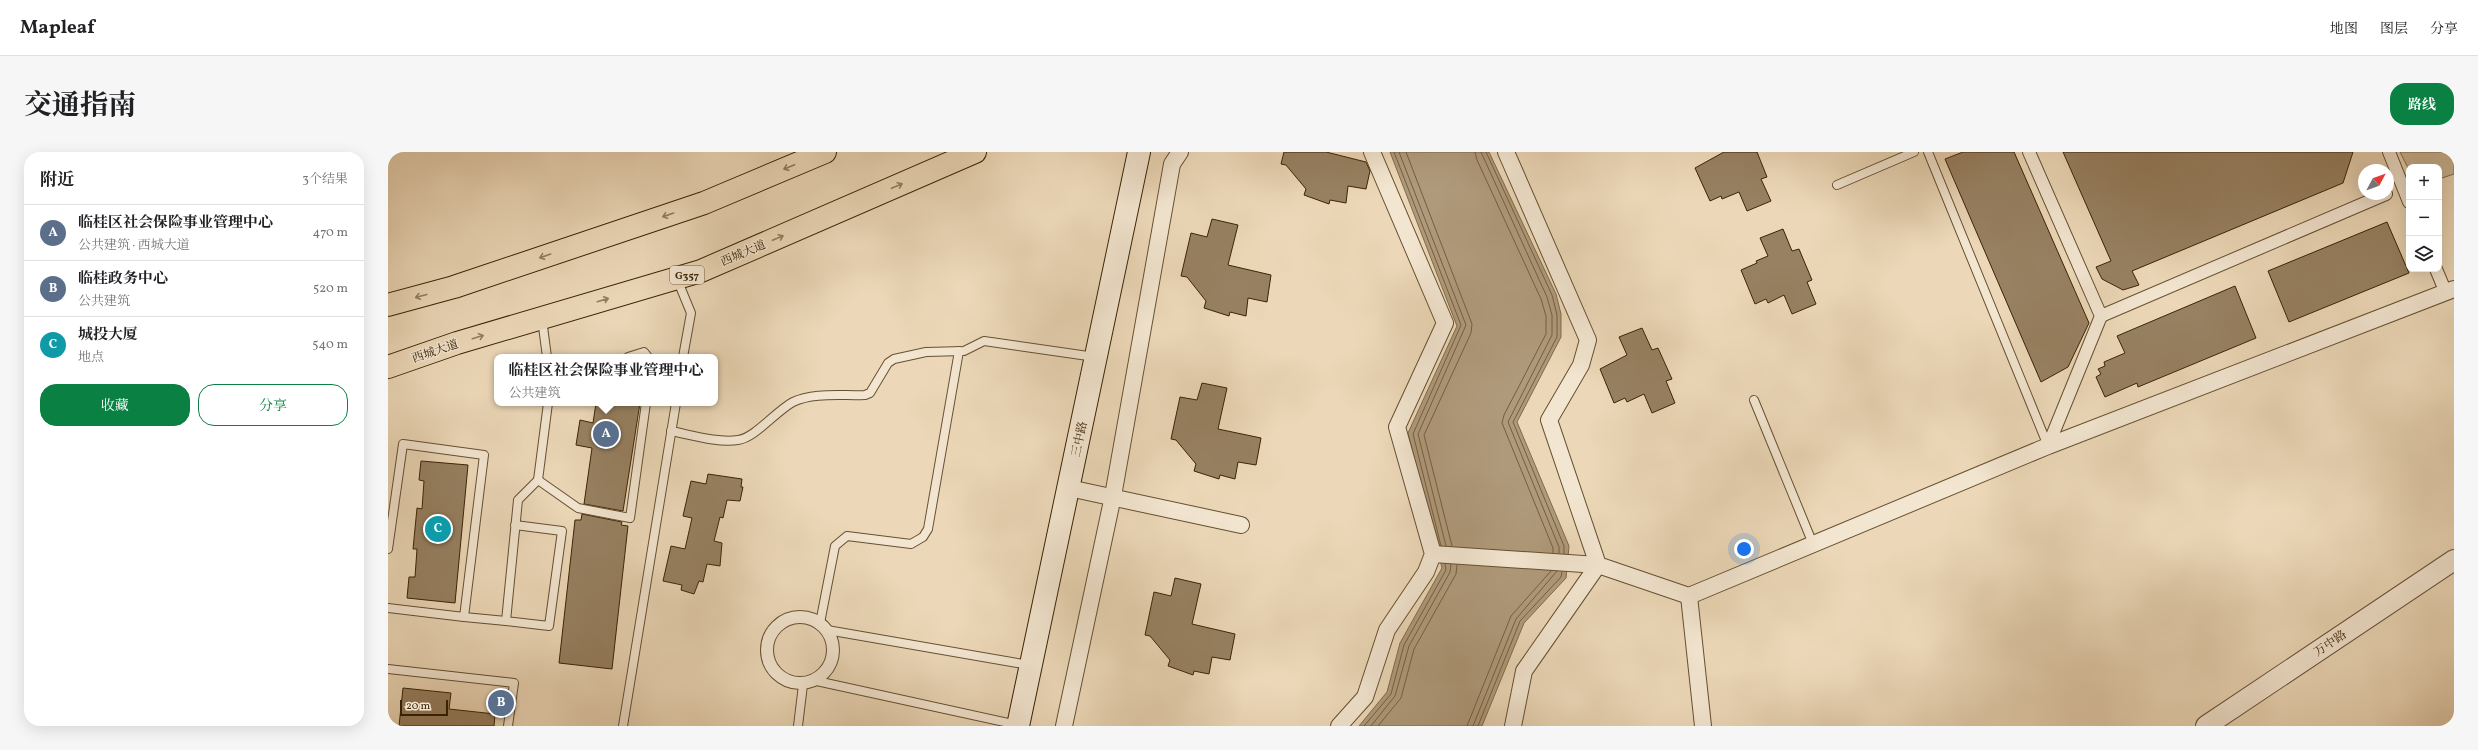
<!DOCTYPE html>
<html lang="zh">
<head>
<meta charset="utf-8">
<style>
	body { margin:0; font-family:Vollkorn,"Noto Serif SC",serif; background:#f6f6f6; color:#202124 }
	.controls { position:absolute; right:12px; top:12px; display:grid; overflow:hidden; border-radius:8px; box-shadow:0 4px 16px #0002 }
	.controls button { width:36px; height:36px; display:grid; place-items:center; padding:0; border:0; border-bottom:1px solid #e0e0e0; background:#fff; color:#202124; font:20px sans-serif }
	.compass { position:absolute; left:1970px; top:12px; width:36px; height:36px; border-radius:50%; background:#fff; box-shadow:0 4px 16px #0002; rotate:49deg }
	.scale { position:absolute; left:12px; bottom:10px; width:48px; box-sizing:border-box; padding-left:4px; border:2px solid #3a2304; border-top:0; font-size:11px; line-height:14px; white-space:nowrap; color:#3a2304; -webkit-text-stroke:3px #f3e6d1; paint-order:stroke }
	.you { position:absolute; left:1356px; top:397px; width:14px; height:14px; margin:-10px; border:3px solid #fff; border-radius:50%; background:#1a73e8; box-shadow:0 0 0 6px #1a73e833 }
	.badge { display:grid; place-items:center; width:26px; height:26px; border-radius:50%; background:#0b8043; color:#fff; font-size:13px; font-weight:700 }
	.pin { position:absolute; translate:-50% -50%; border:2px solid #fff; box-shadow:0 1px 4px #0006 }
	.popup { position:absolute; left:106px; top:202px; width:224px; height:52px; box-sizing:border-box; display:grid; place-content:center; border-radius:8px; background:#fff; filter:drop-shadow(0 1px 3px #0005); font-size:13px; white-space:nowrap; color:#757577 }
	.popup b { font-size:15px; color:#202124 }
	.popup::after { content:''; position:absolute; left:50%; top:100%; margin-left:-8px; border:8px solid transparent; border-top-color:#fff }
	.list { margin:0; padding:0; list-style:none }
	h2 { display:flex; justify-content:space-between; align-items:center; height:52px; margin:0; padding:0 16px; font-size:17px }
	h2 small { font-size:13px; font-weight:400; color:#757577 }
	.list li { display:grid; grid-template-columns:26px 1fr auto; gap:12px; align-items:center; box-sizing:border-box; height:56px; padding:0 16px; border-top:1px solid #e0e0e0 }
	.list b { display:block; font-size:15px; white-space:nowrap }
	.list p { margin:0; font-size:13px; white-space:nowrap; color:#757577 }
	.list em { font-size:13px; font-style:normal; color:#757577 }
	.actions { display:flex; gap:8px; padding:12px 16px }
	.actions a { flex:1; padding:9px 0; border:1px solid #0b8043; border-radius:16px; text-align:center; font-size:14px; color:#0b8043 }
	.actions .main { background:#0b8043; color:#fff }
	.icon { flex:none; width:22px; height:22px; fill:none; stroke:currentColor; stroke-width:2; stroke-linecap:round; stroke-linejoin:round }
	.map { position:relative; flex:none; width:2066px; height:574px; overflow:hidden; border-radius:16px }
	header { display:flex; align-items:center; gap:24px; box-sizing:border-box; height:56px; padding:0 20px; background:#fff; border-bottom:1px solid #e0e0e0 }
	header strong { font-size:19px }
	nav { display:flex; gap:22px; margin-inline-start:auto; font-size:14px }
	.intro { display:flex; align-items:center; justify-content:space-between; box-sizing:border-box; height:96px; padding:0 24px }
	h1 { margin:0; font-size:28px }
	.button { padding:10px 18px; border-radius:16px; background:#0b8043; color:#fff; font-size:14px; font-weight:700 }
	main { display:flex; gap:24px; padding:0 24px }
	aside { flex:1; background:#fff; border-radius:16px; box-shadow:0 4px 16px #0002 }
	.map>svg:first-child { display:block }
</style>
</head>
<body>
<header>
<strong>Mapleaf</strong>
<nav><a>地图</a><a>图层</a><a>分享</a></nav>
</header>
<div class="intro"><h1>交通指南</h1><a class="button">路线</a></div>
<main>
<aside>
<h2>附近<small>3个结果</small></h2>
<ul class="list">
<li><span class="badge" style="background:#5c6f8a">A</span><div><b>临桂区社会保险事业管理中心</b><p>公共建筑 · 西城大道</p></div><em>470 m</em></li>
<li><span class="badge" style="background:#5c6f8a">B</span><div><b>临桂政务中心</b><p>公共建筑</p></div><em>520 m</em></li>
<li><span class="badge" style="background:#0f9aa8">C</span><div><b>城投大厦</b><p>地点</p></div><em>540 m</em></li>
</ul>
<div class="actions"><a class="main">收藏</a><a>分享</a></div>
</aside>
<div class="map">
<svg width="2066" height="574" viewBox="0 0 2066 574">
	<rect width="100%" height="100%" fill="#ecd8b8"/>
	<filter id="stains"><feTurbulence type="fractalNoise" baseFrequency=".005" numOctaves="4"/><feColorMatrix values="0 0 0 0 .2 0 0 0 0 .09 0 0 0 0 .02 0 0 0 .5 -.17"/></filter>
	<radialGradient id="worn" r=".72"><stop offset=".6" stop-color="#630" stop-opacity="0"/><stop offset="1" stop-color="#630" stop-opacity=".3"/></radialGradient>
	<polygon fill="#ceb999" stroke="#846e4e" points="2012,0 2066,0 2066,22 2051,27 2051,15 2021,15 2021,18"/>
	<polygon fill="#af9a7b" stroke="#806a4b" points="1002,0 1101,0 1168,142 1173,162 1173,185 1129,270 1181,394 1178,426 1136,471 1094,574 971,574 999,540 1012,491 1054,416 1020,281 1069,174"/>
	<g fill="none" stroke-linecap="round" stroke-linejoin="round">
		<g stroke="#745e40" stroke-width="1">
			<polyline points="1006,0 1073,173 1025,282 1053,394"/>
			<polyline points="1011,0 1078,173 1030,282 1058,394"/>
			<polyline points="1018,0 1084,172 1083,181 1036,283 1064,394"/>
			<polyline points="1087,0 1089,8 1153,147 1158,164 1158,182 1116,263 1114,271 1165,396 1165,401"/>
			<polyline points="1093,0 1159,145 1164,163 1164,183 1120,270 1171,395 1171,401"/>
			<polyline points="1098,0 1164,143 1169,163 1169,185 1125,270 1176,394 1176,402"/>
			<polyline points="976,574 1003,542 1016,493 1058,418 1057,412"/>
			<polyline points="983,574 1007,544 1021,494 1062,420 1063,412"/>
			<polyline points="990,574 1013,546 1026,497 1068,422 1069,413"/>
			<polyline points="1079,574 1123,464 1163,419"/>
			<polyline points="1085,574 1128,467 1169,419"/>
			<polyline points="1090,574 1132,469 1173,425 1174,420"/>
		</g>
	</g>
	<g fill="#978162" stroke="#3a2304">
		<polygon points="896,0 938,0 978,10 982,19 978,37 960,34 958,51 942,48 941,52 916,43 918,37 898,13 893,12"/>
		<polygon points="1336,0 1369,0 1379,25 1373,27 1383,49 1359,59 1351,40 1334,47 1333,44 1322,49 1307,16"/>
		<polygon points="1575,0 1626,0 1701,171 1680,215 1653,230 1557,7"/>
		<polygon points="1675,0 1965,0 1955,31 1744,119 1751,133 1735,138 1714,127 1708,115 1723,109"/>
		<polygon points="824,67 850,73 840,113 883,123 879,150 860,146 858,164 842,160 841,164 816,156 818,149 799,125 793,124 803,81 819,85"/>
		<polygon points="1999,70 2021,121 1901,170 1880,119"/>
		<polygon points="1395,77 1404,99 1411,97 1424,128 1419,130 1428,152 1404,162 1396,143 1380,151 1378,147 1367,152 1353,118 1369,111 1368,109 1380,104 1372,86"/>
		<polygon points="1847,134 1868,186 1750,235 1749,231 1717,245 1708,225 1713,222 1710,217 1717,214 1716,210 1737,201 1729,184"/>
		<polygon points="1254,176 1264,198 1270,196 1284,227 1278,229 1287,251 1264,261 1256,242 1239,250 1237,246 1226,251 1212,217 1239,203 1231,185"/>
		<polygon points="814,231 839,236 830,277 873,286 868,313 850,310 847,327 832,323 831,327 806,319 808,312 788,288 783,287 792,245 809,248"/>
		<polygon points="208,251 252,251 235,359 196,352 204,296 188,293 192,268 205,271"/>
		<polygon points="33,309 80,313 67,451 19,446 21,425 27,425 29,397 25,397 29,356 34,357 36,329 31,328"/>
		<polygon points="320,322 354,327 353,335 355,335 352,349 339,348 335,366 332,365 326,389 334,391 332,414 319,412 315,430 311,429 306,442 293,438 294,433 275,429 283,394 297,397 304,366 295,364 303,329 318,332"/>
		<polygon points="194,362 234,370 233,373 240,374 224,517 171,511 187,368 193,368"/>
		<polygon points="787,426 813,432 804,472 847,482 842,508 824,505 821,522 806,519 805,523 780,514 782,508 762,484 757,483 766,440 783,444"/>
		<polygon points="15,536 63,541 61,557 107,562 106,574 11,574"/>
	</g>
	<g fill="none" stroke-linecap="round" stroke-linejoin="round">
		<g stroke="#665031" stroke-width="10">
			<g id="service">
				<polyline points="1540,0 1660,294"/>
				<polyline points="1449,33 1526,0"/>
				<polyline points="289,127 303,161 295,205"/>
				<polyline points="154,167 159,205"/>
				<polyline points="240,205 256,200 260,205"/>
				<polyline points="1366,248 1425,392"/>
				<path d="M283 279C304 283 329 291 350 288 367 286 388 259 405 250 425 240 455 244 477 243L482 241 500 211 506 207 538 200 576 199 596 189 707 205"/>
				<polyline points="150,328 190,356 242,366 258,251"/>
				<polyline points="127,373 174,379 161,474 118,469 130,348 150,328 160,251"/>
				<polyline points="0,397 15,292 96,303 76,465 0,456"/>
				<polyline points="76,465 118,469"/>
				<polyline points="432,471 447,394 459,384 523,392 535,385 540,377 571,199"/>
				<polyline points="439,478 641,513"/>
				<polyline points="0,517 126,531 120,574"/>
				<polyline points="424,528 630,573"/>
				<polyline points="235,574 288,251"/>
				<polyline points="410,574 415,533"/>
			</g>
		</g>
		<g stroke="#665031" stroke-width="14">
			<g id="pedestrian">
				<polyline points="1641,0 1713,164 1660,294"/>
				<polyline points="2001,0 2021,50"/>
				<polyline points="2048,117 2058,141"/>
				<polyline points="1713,164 1998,42"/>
				<circle cx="412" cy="498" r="33"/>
			</g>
		</g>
		<g stroke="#665031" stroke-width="18">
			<g id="minor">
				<polyline points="1118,0 1200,188 1193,213 1161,268 1210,413 1301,444"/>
				<polyline points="681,336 853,373"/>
				<polyline points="1045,402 1210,413"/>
				<polyline points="676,574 725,344 784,12 792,0"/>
				<polyline points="951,574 977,545 999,478 1038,420 1045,402 1009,275 1057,171 984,0"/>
				<polyline points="1125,574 1136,519 1210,413"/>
				<polyline points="1315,574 1301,444 1660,294 2066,137"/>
			</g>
		</g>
		<g stroke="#665031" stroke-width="22">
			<polyline id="tertiary" points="1818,574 2066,408"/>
		</g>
		<g stroke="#3a2304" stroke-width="24">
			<polyline id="secondary" points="630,574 751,0"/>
		</g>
		<g stroke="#3a2304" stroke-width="24">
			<g id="trunk">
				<polyline points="0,153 66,135 316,51 437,0"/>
				<polyline points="0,215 69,191 313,119 587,0"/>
			</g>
		</g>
		<use href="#service" stroke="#f3e6d1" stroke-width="8"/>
		<use href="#pedestrian" stroke="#f3e6d1" stroke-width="12"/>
		<use href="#minor" stroke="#f3e6d1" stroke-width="16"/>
		<use href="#tertiary" stroke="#f3e6d1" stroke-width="20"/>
		<use href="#secondary" stroke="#f3e6d1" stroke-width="22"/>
		<use href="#trunk" stroke="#ecd8b8" stroke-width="22"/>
	</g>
	<defs><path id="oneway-shaft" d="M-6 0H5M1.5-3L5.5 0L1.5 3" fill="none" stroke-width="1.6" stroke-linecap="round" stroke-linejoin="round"/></defs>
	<g stroke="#937e5e">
		<use href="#oneway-shaft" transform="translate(401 15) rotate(157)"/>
		<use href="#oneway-shaft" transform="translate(509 34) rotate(-23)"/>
		<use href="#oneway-shaft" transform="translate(280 63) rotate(161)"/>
		<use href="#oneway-shaft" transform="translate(390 86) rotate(-23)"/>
		<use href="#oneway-shaft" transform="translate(157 104) rotate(161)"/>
		<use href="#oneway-shaft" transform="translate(33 144) rotate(165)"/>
		<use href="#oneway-shaft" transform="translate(215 148) rotate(-16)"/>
		<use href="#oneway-shaft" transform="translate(90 185) rotate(-17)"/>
	</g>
	<g text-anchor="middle" stroke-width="3" stroke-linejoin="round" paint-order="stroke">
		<rect fill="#f3e6d1" stroke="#725e42" stroke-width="1" x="282" y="114" width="34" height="18" rx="3"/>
		<g font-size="11" font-weight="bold" fill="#3a2304">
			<text x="299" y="127">G357</text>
		</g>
		<g font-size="12" fill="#3a2304" stroke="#f3e6d1">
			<text transform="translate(355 101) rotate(-23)" y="4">西城大道</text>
			<text transform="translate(47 199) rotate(-19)" y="4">西城大道</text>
			<text transform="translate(691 287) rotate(-78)" y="4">三中路</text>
			<text transform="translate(1942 491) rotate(-34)" y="4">万中路</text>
		</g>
	</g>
	<rect width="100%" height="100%" filter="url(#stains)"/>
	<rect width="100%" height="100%" fill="url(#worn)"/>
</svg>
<div class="controls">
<button>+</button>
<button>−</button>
<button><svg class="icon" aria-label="layers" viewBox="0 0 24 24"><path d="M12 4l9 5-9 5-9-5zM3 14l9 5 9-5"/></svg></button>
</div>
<svg class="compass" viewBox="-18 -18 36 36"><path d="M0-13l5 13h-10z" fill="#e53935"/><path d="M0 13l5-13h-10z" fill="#757577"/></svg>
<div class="scale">20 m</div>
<div class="you"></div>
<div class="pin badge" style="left:218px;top:282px;background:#5c6f8a">A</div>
<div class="popup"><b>临桂区社会保险事业管理中心</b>公共建筑</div>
<div class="pin badge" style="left:113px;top:551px;background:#5c6f8a">B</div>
<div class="pin badge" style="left:50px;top:377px;background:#0f9aa8">C</div>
</div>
</main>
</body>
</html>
